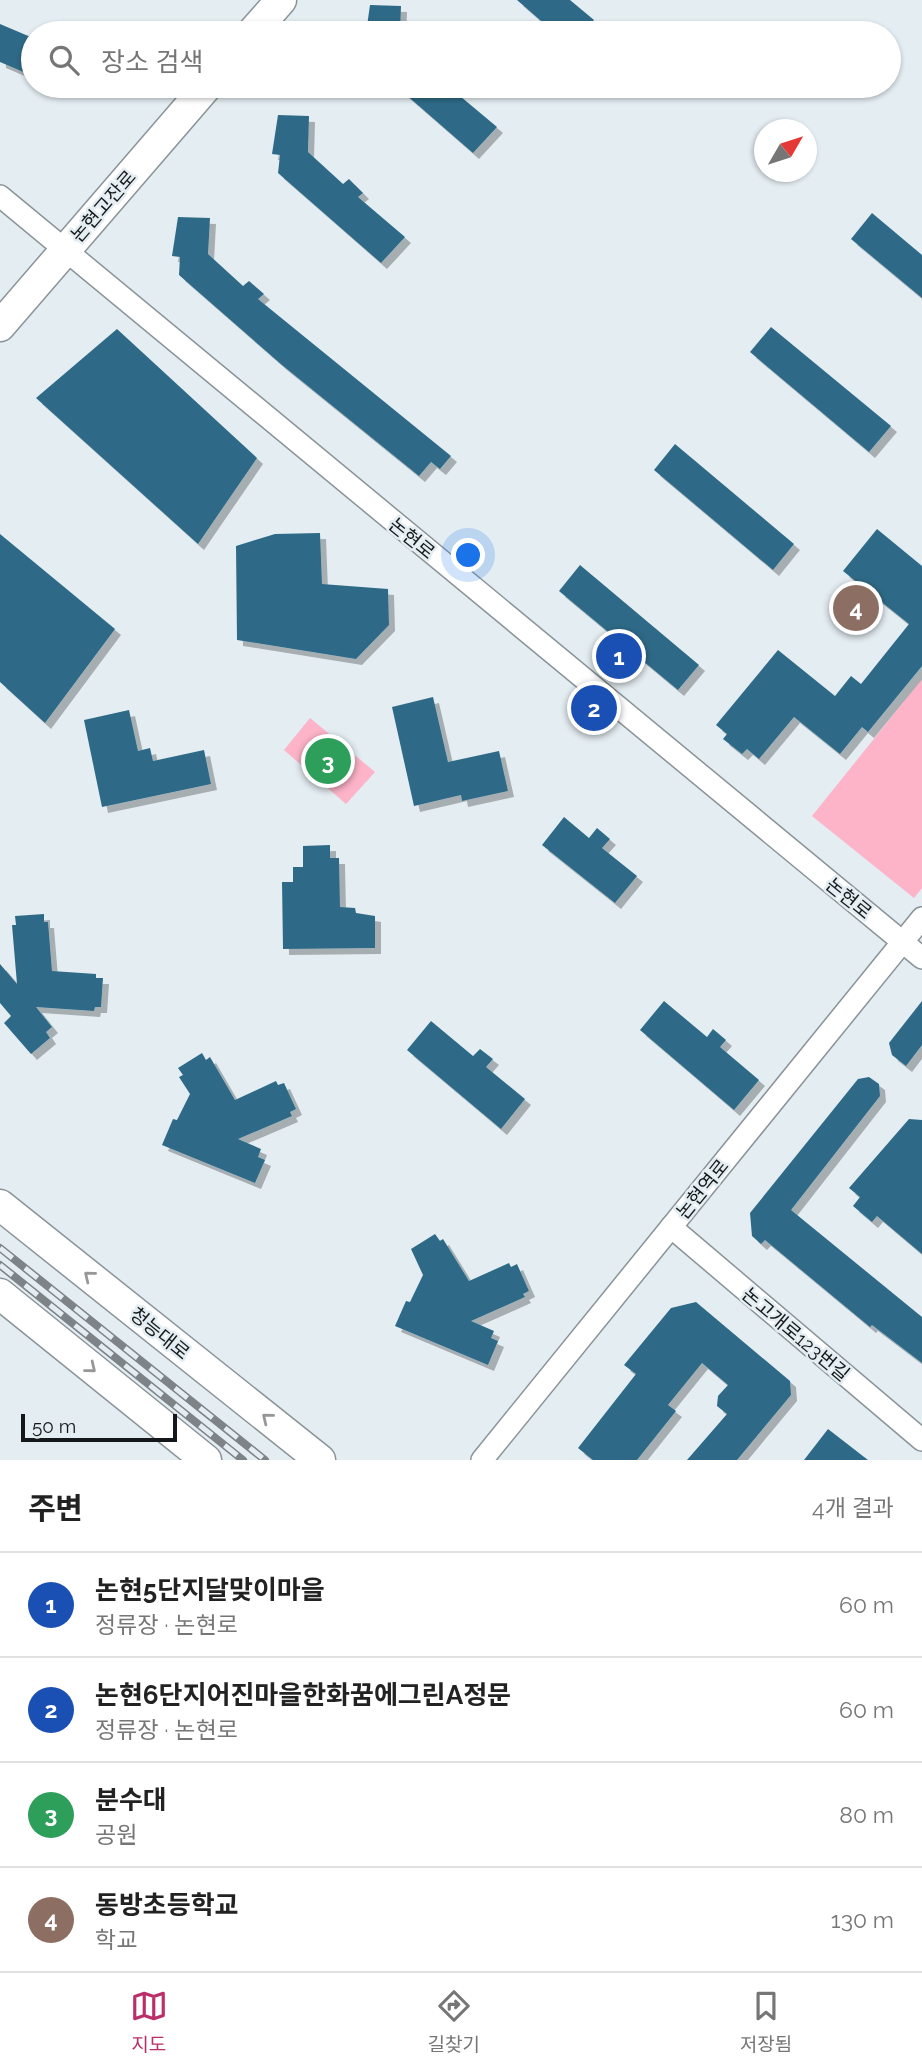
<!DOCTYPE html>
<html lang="ko">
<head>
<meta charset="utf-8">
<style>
	body { margin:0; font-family:Raleway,"Noto Sans KR",sans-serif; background:#f6f6f6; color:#222 }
	.compass { position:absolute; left:754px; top:119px; width:63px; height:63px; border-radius:50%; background:#fff; box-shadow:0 2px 5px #0004; rotate:51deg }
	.scale { position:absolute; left:21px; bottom:18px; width:156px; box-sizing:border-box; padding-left:7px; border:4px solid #15181a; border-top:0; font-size:19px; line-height:24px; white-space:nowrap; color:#15181a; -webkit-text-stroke:5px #e4edf2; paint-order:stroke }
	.you { position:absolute; left:469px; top:556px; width:24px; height:24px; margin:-18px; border:5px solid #fff; border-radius:50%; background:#1a73e8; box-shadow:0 0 0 10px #1a73e833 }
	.badge { display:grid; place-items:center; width:46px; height:46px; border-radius:50%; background:#ba2f69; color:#fff; font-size:23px; font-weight:700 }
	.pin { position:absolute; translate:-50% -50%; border:4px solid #fff; box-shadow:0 2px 7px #0006 }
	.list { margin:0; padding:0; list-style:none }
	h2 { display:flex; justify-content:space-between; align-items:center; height:91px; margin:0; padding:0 28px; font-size:30px }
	h2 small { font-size:23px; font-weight:400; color:#767676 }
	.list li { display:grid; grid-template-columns:46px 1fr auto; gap:21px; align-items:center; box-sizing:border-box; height:105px; padding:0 28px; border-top:2px solid #e0e0e0 }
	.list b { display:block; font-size:26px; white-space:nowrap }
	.list p { margin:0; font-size:23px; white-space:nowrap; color:#767676 }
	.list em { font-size:23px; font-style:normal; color:#767676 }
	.icon { flex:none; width:38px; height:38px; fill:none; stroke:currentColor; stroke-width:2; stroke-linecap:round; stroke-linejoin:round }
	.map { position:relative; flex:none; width:922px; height:1460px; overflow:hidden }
	.search { position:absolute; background:#fff; box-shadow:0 2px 5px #0004; left:21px; right:21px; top:21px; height:77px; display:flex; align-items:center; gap:18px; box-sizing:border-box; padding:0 24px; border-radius:38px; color:#767676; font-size:26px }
	.sheet { height:511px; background:#fff }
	nav { display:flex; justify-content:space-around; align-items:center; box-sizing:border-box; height:98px; border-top:2px solid #e0e0e0; background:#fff; font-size:19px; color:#767676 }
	nav a { display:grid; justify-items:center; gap:4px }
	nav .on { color:#ba2f69 }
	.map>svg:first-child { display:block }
</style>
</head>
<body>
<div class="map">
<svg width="922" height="1460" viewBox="0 0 922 1460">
	<defs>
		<filter id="shadow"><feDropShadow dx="6" dy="6" stdDeviation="0" flood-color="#0004"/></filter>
	</defs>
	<rect width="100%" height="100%" fill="#e4edf2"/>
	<g fill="#fdb3c8">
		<polygon points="922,679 922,888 914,898 812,816"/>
		<polygon points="310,718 375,772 346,804 284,750"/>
	</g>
	<g fill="#2e6b87" filter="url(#shadow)">
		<polygon points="517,0 570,0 594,20 582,33 555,33"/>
		<polygon points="370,5 401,6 400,33 366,33"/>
		<polygon points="0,24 33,38 33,62 28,74 0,62"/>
		<polygon points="396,86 448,86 497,127 473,153"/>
		<polygon points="278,115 309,116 308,152 343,184 349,179 363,193 358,197 405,237 381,263 278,173 280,155 272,154"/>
		<polygon points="872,213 922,255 922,298 851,239"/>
		<polygon points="178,217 210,218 208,254 243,286 249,281 264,294 258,299 451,456 440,469 431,462 419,476 282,365 179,275 180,257 172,256"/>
		<polygon points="771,327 891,426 869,452 750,352"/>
		<polygon points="117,329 257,458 198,544 36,398"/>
		<polygon points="675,444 794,544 773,570 654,470"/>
		<polygon points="877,529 922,566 922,666 868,732 862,727 840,754 794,717 759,759 747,749 742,754 723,739 727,734 716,725 778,650 835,696 851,676 861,684 909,624 843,571"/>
		<polygon points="320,533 322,584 388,589 389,625 356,659 237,640 236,546 275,534"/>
		<polygon points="0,534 115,629 45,723 0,682"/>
		<polygon points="580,565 699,665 678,690 559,591"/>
		<polygon points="433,697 448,762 499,751 508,791 462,801 461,795 414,806 392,707"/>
		<polygon points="129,710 138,751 150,748 153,761 204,750 211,784 102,807 84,720"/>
		<polygon points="564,817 589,838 597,828 610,839 602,848 637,876 615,903 542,845"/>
		<polygon points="330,845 330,858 339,858 340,907 355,908 356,913 375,916 375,948 283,949 282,882 293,882 293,867 303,867 303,846"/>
		<polygon points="44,914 44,922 48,922 52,971 96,974 96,978 103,978 101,1007 95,1007 94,1011 36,1007 52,1027 46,1032 50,1038 31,1054 4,1023 11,1016 0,1003 0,964 17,984 12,925 16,925 15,916"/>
		<polygon points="664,1001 707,1037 713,1029 726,1040 720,1047 759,1080 734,1110 640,1030"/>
		<polygon points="922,1001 922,1045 906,1066 892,1055 889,1043"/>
		<polygon points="431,1021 473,1056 480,1049 493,1059 486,1067 525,1099 501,1129 407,1050"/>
		<polygon points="202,1053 206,1060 210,1057 235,1100 276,1081 278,1085 284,1083 296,1109 290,1112 292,1116 238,1139 261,1149 258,1157 265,1160 255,1183 162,1145 173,1119 177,1120 190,1094 179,1077 183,1075 178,1068"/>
		<polygon points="869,1077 879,1084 880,1096 791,1210 922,1317 922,1363 872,1325 870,1327 765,1240 761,1244 752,1236 750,1213 858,1079"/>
		<polygon points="909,1119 922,1120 922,1254 877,1216 872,1222 853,1206 860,1197 849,1188"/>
		<polygon points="435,1234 440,1241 443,1239 469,1281 509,1263 511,1267 517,1264 529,1291 523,1294 525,1297 471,1321 494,1331 491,1338 498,1341 488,1365 395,1326 406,1301 410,1302 423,1275 411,1249"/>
		<polygon points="696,1302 790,1381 791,1395 737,1460 687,1460 727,1414 717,1406 718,1396 728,1385 702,1363 668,1405 676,1411 637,1460 593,1460 578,1448 636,1374 624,1365 671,1308"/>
		<polygon points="828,1429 868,1460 804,1460"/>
	</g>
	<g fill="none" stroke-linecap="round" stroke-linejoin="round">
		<g stroke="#8a9398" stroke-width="24">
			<g id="street">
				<polyline points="0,196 922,958"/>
				<polyline points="671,1227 922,1440"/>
				<polyline points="482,1460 922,918"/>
			</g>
		</g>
		<g stroke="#8a9398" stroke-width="33">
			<g id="secondary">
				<polyline points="252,33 281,0"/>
				<polyline points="0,326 207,86"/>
				<polyline points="0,1205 320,1460"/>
				<polyline points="0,1294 206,1460"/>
			</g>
		</g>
		<use href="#street" stroke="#fff" stroke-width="21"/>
		<use href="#secondary" stroke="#fff" stroke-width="30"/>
		<g stroke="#7d8387" stroke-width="8">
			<g id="rail">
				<polyline points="0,1248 265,1460"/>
				<polyline points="0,1265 243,1460"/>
			</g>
		</g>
		<use href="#rail" stroke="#e4edf2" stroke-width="5" stroke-dasharray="16" stroke-linecap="butt"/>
	</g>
	<defs><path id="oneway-chevron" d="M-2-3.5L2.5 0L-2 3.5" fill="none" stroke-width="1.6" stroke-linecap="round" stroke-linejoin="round" transform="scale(1.75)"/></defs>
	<g stroke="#969798">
		<use href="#oneway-chevron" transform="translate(89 1276) rotate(-141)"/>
		<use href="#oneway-chevron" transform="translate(91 1368) rotate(39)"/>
		<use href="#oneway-chevron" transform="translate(267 1418) rotate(-141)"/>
	</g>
	<g text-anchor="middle" stroke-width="5" stroke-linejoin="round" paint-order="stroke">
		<g font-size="19" fill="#15181a" stroke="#e4edf2">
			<text transform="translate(103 206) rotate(-49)" y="7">논현고잔로</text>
			<text transform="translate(412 538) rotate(39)" y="7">논현로</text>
			<text transform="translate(849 898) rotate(39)" y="7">논현로</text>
			<text transform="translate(702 1189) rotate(-51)" y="7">논현역로</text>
			<text transform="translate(160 1333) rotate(39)" y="7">청능대로</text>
			<text transform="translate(796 1334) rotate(40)" y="7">논고개로123번길</text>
		</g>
	</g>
</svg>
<svg class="compass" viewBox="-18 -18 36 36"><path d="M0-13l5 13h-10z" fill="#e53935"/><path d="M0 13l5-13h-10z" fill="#767676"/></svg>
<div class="scale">50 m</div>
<div class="you"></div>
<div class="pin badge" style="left:619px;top:656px;background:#1a4fb4">1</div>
<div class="pin badge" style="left:594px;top:708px;background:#1a4fb4">2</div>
<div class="pin badge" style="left:328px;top:761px;background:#2e9e5b">3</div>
<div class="pin badge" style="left:856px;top:608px;background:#8d6e63">4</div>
<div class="search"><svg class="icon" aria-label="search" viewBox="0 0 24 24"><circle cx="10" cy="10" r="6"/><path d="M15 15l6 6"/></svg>장소 검색</div>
</div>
<section class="sheet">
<h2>주변<small>4개 결과</small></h2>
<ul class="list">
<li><span class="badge" style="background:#1a4fb4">1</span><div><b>논현5단지달맞이마을</b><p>정류장 · 논현로</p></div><em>60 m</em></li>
<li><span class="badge" style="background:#1a4fb4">2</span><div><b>논현6단지어진마을한화꿈에그린A정문</b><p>정류장 · 논현로</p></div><em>60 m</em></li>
<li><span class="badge" style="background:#2e9e5b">3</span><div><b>분수대</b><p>공원</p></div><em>80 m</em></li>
<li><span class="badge" style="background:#8d6e63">4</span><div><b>동방초등학교</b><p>학교</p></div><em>130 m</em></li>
</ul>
</section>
<nav>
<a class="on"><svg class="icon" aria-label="map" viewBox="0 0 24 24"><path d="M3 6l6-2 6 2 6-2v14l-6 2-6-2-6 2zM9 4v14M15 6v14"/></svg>지도</a>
<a><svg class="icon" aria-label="directions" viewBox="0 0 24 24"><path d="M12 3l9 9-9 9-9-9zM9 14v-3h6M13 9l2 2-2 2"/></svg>길찾기</a>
<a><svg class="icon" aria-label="saved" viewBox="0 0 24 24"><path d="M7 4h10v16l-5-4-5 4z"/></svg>저장됨</a>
</nav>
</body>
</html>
